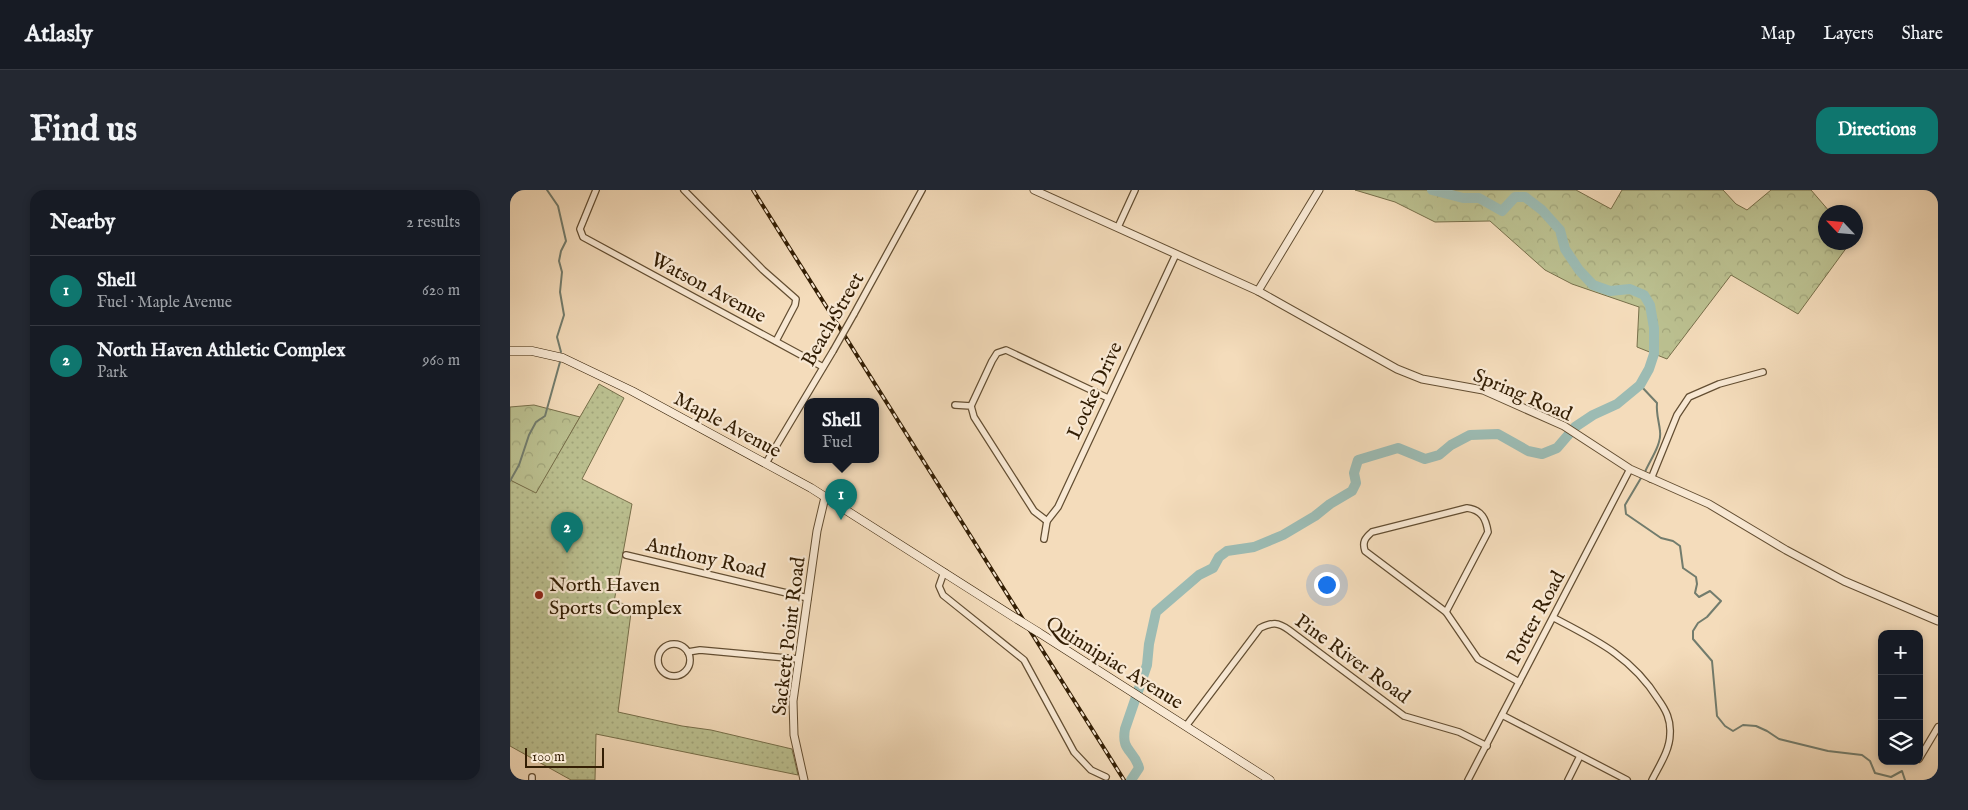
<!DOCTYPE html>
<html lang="en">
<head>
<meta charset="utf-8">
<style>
	body { margin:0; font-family:"IM FELL English",serif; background:#242831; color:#f1f3f6 }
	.controls { position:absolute; right:15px; bottom:15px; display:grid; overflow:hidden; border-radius:10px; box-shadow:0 2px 8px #0003 }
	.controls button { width:45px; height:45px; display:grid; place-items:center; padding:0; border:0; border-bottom:1px solid #363941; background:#171b24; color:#f1f3f6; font:25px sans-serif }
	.compass { position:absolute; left:1308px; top:15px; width:45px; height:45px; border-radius:50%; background:#171b24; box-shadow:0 2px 8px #0003; rotate:296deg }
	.scale { position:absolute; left:15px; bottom:12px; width:79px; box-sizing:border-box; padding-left:5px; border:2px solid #331e04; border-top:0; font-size:14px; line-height:18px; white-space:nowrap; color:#331e04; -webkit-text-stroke:4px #f8e8d3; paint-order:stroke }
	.you { position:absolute; left:816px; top:394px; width:18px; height:18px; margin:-12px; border:4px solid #fff; border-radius:50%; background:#1a73e8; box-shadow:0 0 0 8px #1a73e833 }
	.badge { display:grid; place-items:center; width:32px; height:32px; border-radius:50%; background:#0f766e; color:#fff; font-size:16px; font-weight:700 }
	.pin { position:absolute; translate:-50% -41px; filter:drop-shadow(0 1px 2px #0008) }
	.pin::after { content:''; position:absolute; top:26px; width:18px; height:15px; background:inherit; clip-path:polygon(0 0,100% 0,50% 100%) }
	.popup { position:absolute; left:294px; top:208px; width:75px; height:65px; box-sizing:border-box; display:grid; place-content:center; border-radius:10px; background:#171b24; filter:drop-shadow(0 1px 4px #0005); font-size:16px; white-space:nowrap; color:#9ea1a6 }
	.popup b { font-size:19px; color:#f1f3f6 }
	.popup::after { content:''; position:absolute; left:50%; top:100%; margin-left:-10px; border:10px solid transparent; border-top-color:#171b24 }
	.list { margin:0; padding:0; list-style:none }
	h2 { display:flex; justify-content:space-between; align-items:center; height:65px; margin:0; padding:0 20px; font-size:21px }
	h2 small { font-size:16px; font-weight:400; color:#9ea1a6 }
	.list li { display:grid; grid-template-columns:32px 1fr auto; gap:15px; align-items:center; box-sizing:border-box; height:70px; padding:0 20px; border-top:1px solid #363941 }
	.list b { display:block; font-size:19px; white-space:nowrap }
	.list p { margin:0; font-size:16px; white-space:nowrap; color:#9ea1a6 }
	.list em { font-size:16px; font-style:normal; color:#9ea1a6 }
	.icon { flex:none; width:28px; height:28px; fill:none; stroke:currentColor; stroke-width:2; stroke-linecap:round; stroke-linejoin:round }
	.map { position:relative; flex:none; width:1428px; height:590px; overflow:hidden; border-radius:15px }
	header { display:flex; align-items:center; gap:30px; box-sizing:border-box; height:70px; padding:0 25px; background:#171b24; border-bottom:1px solid #363941 }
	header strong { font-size:24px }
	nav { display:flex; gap:28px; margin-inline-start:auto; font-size:18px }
	.intro { display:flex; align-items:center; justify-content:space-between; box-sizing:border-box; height:120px; padding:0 30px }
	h1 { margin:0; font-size:35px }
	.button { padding:12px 22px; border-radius:15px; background:#0f766e; color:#fff; font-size:18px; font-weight:700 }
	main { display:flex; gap:30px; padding:0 30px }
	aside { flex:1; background:#171b24; border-radius:15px; box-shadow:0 2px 8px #0003 }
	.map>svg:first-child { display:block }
</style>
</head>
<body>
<header>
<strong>Atlasly</strong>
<nav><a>Map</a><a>Layers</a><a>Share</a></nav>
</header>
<div class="intro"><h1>Find us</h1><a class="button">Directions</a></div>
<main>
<aside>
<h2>Nearby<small>2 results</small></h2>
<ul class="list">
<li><span class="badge">1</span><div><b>Shell</b><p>Fuel · Maple Avenue</p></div><em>620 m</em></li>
<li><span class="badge">2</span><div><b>North Haven Athletic Complex</b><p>Park</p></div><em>960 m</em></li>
</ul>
</aside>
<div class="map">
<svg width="1428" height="590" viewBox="0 0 1428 590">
	<defs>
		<pattern id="forest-crowns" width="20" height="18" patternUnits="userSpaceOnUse" patternTransform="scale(1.25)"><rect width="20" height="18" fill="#bbc090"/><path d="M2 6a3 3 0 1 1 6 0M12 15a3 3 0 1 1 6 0" fill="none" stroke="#a1a57b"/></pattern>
		<pattern id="park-dots" width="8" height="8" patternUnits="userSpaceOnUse" patternTransform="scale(1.25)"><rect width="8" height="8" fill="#bbc090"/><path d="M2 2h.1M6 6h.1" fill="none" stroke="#a1a57b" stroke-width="1.8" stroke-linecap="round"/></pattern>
	</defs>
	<rect width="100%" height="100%" fill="#f4dcbb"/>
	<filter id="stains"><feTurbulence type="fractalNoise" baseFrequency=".004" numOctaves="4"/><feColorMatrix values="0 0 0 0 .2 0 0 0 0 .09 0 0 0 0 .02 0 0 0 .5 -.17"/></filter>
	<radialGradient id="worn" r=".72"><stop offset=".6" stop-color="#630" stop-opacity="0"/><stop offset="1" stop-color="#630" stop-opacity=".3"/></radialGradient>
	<g fill="url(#forest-crowns)" stroke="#776f4a">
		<polygon points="845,0 1066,0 1101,19 1112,0 1213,0 1226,14 1237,20 1261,0 1301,0 1320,22 1316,22 1316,52 1340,53 1288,124 1221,85 1157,169 1127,157 1129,117 1062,94 1035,80 980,31 925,32 885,12"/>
		<polygon points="24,215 70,227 26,304 0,290 0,217"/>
	</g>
	<polygon fill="url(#park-dots)" stroke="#776f4a" points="89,194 114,208 72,289 122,314 104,412 122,415 108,522 172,536 201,540 282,559 288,585 86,544 85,590 61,590 0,556 0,290 26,303"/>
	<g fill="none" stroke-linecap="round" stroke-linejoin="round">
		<g stroke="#727c6d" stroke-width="2">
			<polyline points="37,0 48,16 56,51 51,61 49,71 52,82 50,102 54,125 47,147 51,162"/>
			<path d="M1130 195 1147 213C1146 224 1149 231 1150 241 1152 254 1140 270 1135 282"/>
			<polyline points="1131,288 1115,315 1116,324 1151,348 1163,351 1170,356 1173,378 1186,387 1187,394 1185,403 1189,407 1200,401 1211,411 1197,427 1188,433 1183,441 1183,449 1202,471 1207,526 1215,536 1223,541 1233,535 1246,536 1257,541 1269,549 1318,561 1352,565 1360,571 1365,583 1381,587 1392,581 1395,590"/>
			<polyline points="0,291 9,275 19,245 26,232 35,226 50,172"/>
		</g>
		<path stroke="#9cbbb3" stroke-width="10" d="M621 590 629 578C624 559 611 562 615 539L637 475 639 454 646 422 689 385 703 378 709 367 717 361 744 357 773 345 805 326 820 314 842 301 846 293 844 283 848 270 888 258 915 269 929 265 941 255 960 245 988 244 1018 261 1032 264 1047 258 1065 237 1083 225 1107 214 1130 195 1139 179 1144 164V138L1140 115 1134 105 1120 99 1100 101 1083 95 1069 80 1055 59 1050 40 1032 20 1015 7H1005L992 21 969 8H953L922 0"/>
		<g stroke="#634e32" stroke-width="8">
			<g id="minor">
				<polyline points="86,0 70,39 73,47 313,177"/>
				<polyline points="174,0 253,80 286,109 285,115 266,151"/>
				<polyline points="608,37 625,0"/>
				<polyline points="344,124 412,0"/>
				<polyline points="445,215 461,216 464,227 524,321 537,331"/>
				<polyline points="461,216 482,171 487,163 496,160 598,208"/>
				<polyline points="256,273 323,161"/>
				<polyline points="1141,289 1167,225 1179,207 1209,194 1253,182"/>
				<path d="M957 318C972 320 976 329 978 342L936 422 855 361C852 352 855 348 862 342Z"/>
				<polyline points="534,349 537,331 548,317 666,64"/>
				<polyline points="116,365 298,408"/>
				<polyline points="434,382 429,396 433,405 514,470 564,562 581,580 596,587"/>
				<polyline points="936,422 968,469 1009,492"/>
				<path d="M1044 428C1086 450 1122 467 1148 509 1156 520 1161 530 1160 544 1160 560 1149 576 1142 590"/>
				<circle cx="164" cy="470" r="16"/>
				<polyline points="178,462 190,460 288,469"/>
				<polyline points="992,525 1117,590"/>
				<path d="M676 536 750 438C762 432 768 432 779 440L894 526 949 542 977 556"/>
				<polyline points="1409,569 1428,537"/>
				<polyline points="22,587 22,590"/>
				<polyline points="958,590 1120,279"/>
				<polyline points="1058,590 1070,566"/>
			</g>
		</g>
		<g stroke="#634e32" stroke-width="9">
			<g id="tertiary">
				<polyline points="524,0 748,101 887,179 912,189 973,200 1054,236 1120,279 1199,314 1276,360 1334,391 1428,431"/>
				<polyline points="748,101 809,0"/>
				<polyline points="294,590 284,545 283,511 307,341 315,307"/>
			</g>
		</g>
		<g stroke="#331e04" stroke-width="9">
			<g id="secondary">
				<polyline points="0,161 22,161 53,168 122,201 301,298 507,429"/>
				<polyline points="528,442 760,590"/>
			</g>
		</g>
		<use href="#minor" stroke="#f8e8d3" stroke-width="5.5"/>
		<use href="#tertiary" stroke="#f8e8d3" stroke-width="7"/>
		<use href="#secondary" stroke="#f8e8d3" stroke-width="8"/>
		<g stroke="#331e04" stroke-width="4">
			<polyline id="rail" points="243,0 614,590"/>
		</g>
		<use href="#rail" stroke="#f8e8d3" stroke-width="2" stroke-dasharray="5.5" stroke-linecap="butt"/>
		<g stroke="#634e32" stroke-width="8" stroke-linecap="butt">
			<polyline id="minor-bridge" points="323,161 344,124"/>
		</g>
		<g stroke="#331e04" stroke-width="9" stroke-linecap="butt">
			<polyline id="secondary-bridge" points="507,429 528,442"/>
		</g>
		<use href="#minor-bridge" stroke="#f8e8d3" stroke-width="5.5"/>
		<use href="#secondary-bridge" stroke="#f8e8d3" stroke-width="8"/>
	</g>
	<circle fill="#8f2418" stroke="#f8e8d3" stroke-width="2" cx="29" cy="405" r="5"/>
	<g text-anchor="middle" stroke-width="4.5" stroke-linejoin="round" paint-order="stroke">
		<g font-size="20" fill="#331e04" stroke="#f8e8d3">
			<text transform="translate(199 97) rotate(28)" y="7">Watson Avenue</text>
			<text transform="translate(322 129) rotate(-60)" y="7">Beach Street</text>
			<text transform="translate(584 200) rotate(-65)" y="7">Locke Drive</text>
			<text transform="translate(1013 204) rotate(23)" y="7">Spring Road</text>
			<text transform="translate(218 234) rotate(28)" y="7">Maple Avenue</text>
			<text transform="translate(196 367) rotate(13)" y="7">Anthony Road</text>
			<text transform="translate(1025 427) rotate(-62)" y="7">Potter Road</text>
			<text transform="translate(278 446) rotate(-83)" y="7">Sackett Point Road</text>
			<text transform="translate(843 468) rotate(36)" y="7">Pine River Road</text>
			<text transform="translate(605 472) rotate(32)" y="7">Quinnipiac Avenue</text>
		</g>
		<g font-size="20" fill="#331e04" stroke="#f8e8d3" text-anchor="start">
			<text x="39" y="401">North Haven<tspan x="39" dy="23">Sports Complex</tspan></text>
		</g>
	</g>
	<rect width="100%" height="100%" filter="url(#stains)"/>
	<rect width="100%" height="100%" fill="url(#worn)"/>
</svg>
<div class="controls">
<button>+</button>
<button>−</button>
<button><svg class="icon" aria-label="layers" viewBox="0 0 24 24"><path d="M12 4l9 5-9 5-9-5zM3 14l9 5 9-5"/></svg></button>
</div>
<svg class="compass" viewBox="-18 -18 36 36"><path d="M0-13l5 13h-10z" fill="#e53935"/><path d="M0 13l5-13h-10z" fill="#9ea1a6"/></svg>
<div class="scale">100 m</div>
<div class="you"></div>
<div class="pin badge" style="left:331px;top:330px">1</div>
<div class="popup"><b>Shell</b>Fuel</div>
<div class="pin badge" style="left:57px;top:363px">2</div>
</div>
</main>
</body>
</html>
